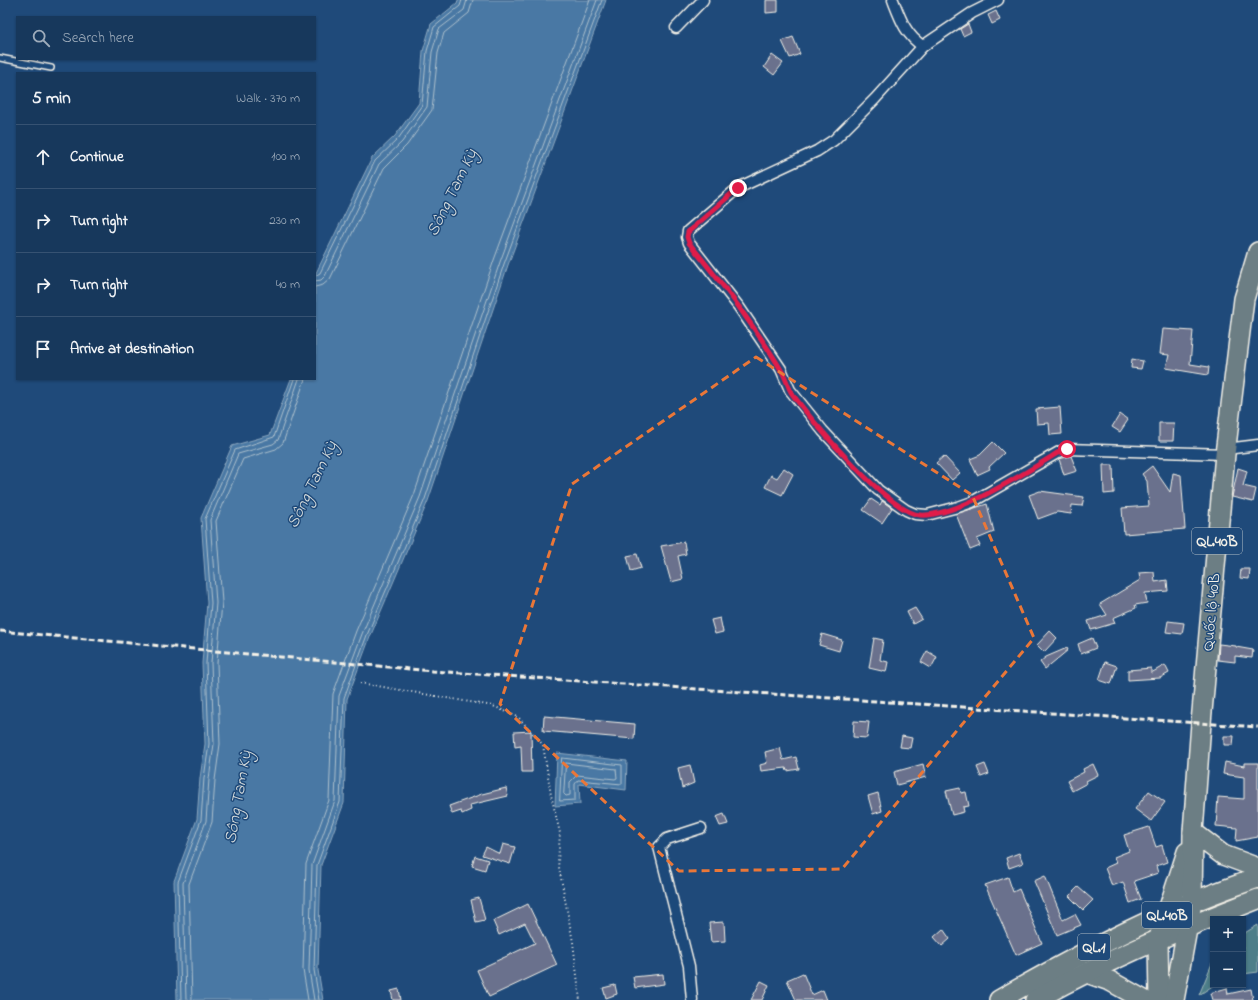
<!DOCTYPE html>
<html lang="en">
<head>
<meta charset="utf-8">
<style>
	body { margin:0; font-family:"Indie Flower",sans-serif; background:#244365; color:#f1f3f6 }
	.controls { position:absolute; right:12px; bottom:12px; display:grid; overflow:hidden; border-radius:0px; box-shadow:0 1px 3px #0004 }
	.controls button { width:36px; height:36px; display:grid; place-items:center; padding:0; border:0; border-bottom:1px solid #365272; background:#17385c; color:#f1f3f6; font:20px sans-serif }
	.stop { position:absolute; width:12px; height:12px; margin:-9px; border:3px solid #e11d48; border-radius:50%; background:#fff }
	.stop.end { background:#e11d48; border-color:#fff; box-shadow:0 1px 4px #0008 }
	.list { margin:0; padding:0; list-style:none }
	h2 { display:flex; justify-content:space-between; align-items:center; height:52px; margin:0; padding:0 16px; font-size:17px }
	h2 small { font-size:13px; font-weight:400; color:#9eacbb }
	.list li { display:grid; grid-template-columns:26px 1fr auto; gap:12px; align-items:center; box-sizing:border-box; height:64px; padding:0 16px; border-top:1px solid #365272 }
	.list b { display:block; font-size:15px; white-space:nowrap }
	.list em { font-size:13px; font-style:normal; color:#9eacbb }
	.icon { flex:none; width:22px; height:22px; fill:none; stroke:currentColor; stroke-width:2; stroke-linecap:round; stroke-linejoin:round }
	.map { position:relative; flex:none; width:1258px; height:1000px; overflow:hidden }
	.search { position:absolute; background:#17385c; box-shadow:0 1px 3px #0004; left:16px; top:16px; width:300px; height:44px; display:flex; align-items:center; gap:10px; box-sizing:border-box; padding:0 14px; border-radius:0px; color:#9eacbb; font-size:15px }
	.panel { position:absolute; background:#17385c; box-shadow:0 1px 3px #0004; left:16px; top:72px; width:300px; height:308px; border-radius:0px }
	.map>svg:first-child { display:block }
</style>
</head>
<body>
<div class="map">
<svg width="1258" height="1000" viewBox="0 0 1258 1000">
	<rect width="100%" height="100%" fill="#1f4a7a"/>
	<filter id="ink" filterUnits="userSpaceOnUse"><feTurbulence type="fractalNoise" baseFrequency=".025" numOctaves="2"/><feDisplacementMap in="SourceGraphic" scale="8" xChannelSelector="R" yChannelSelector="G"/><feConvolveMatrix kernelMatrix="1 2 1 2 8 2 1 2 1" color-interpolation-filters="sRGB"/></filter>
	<g filter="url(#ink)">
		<g fill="#4e7e89" stroke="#a1b8b8">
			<polygon points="1258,925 1258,972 1243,974 1243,934"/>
			<polygon points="1213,961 1213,985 1214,985 1199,995"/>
		</g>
		<g fill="#4878a4" stroke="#8da8bf">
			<polygon points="458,0 606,0 508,265 428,501 370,637 347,699 344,803 321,865 318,970 323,1000 177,1000 174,881 197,819 200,778 205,744 202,663 207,603 201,518 232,446 270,435 291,379 315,379 315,275 372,158 395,136 419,103 423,51 431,24 457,3"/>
			<polygon points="557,753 627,761 626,790 579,784 580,804 555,806"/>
		</g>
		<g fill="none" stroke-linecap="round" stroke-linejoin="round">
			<g stroke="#afc1cd" stroke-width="1">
				<polyline points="315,276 320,273 375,161 398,139 422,105 427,51 434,27 460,6 462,0"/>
				<polyline points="315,281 321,280 325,276 379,164 402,142 427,107 432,52 439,29 464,10 467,0"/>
				<polyline points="315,287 323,285 330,279 384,168 407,145 432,110 438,53 444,33 469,13 473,0"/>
				<polygon points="562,758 622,765 622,784 578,780 575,784 575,800 560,801"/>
				<polygon points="566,763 616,769 617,778 615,779 577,775 570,782 570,795 566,796 564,794"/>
				<polyline points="181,1000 178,882 201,820 204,778 209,744 206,663 211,603 205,519 235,450 274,437 294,379"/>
				<polyline points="186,1000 183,883 206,821 209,779 214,744 211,663 216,603 210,520 238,454 273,444 278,440 299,379"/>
				<polyline points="192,1000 189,884 212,822 215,780 220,744 217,663 222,602 216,521 243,459 276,449 283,443 305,379"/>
				<polyline points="308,1000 303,970 306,864 329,800 333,694 356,631 414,495 494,260 590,0"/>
				<polyline points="314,1000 309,970 312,865 335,801 339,696 362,634 420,497 500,262 597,0"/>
				<polyline points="319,1000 314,970 317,865 340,802 344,698 367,635 425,499 504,264 602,0"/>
			</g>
		</g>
		<g fill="#6a718d" stroke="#f4f1e8">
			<polygon points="766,0 778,0 778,12 766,13"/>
			<polygon points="996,11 1000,20 992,24 988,15"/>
			<polygon points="968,24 971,32 963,36 960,29"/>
			<polygon points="793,37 800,54 790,58 782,41"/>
			<polygon points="772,55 783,63 774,75 764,67"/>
			<polygon points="1163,329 1193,331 1190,364 1209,367 1208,375 1166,368 1169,355 1160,354"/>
			<polygon points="1132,359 1143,361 1141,369 1131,368"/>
			<polygon points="1060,407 1062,434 1050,435 1049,423 1037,424 1036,409"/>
			<polygon points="1120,414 1128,420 1120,432 1112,427"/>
			<polygon points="1159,423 1174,423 1173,441 1159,441"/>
			<polygon points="993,442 1004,453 989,467 990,469 977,475 970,459 980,455"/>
			<polygon points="944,456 960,473 952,480 936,463"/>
			<polygon points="1071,456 1077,471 1064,475 1059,459"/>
			<polygon points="1103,465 1113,465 1114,493 1104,494"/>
			<polygon points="1152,466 1170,492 1173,473 1181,475 1185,529 1124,534 1122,508 1149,506 1147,481 1142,474"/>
			<polygon points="784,468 793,474 782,495 765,487 771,475 777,478"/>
			<polygon points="1238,468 1247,471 1243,486 1256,489 1253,502 1232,497"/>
			<polygon points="1040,491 1084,497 1082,506 1072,505 1071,514 1057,512 1038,519 1029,495"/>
			<polygon points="871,499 880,505 882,501 892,508 882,523 863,510"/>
			<polygon points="987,504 994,532 977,539 980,546 970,550 956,514"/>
			<polygon points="684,542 686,554 678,556 683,579 671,582 661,546"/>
			<polygon points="637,554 641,568 631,571 627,556"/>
			<polygon points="1241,569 1250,569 1249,579 1240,578"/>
			<polygon points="1154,572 1155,582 1167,580 1168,591 1145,593 1147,603 1135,605 1136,608 1113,618 1115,623 1091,630 1088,621 1107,615 1100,604 1140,580 1139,573"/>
			<polygon points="915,608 922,619 913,624 907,612"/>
			<polygon points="720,618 723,632 715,634 711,620"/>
			<polygon points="1168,621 1184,623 1182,634 1166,632"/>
			<polygon points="1050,631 1057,638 1044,652 1037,645"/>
			<polygon points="822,634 842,640 839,651 819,645"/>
			<polygon points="874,638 883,640 880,660 888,662 886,672 869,668"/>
			<polygon points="1092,638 1096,648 1081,654 1078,644"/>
			<polygon points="1219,644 1236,646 1236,647 1253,650 1252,658 1235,656 1235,662 1218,660"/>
			<polygon points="1067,648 1068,650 1045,669 1040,662 1046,657"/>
			<polygon points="927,651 937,657 931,668 921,662"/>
			<polygon points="1105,662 1117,666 1111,684 1099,680"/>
			<polygon points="1165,665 1169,673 1160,678 1128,680 1128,670 1151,668 1151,673"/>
			<polygon points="544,716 635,724 634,739 543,731"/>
			<polygon points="854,721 869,722 867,738 853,737"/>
			<polygon points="531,731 532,772 522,772 521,746 515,747 514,732"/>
			<polygon points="902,736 912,738 910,748 900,747"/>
			<polygon points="1224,736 1234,736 1233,745 1224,745"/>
			<polygon points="780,748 783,760 796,757 799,769 787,771 786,768 761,771 760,765 767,763 765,752"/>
			<polygon points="1225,762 1244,766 1244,763 1258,763 1258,837 1236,841 1237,828 1216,826 1218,797 1244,799 1244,777 1223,774"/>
			<polygon points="923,764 926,777 897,785 894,772"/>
			<polygon points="985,764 989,774 981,777 977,767"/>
			<polygon points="1093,764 1098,775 1086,781 1087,783 1072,791 1067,781 1084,772 1083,769"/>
			<polygon points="690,765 694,783 682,788 678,768"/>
			<polygon points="506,788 508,796 470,805 471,810 462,814 461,811 452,814 449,806 482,794"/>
			<polygon points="960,788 961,793 966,792 969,806 963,807 964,812 952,815 946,791"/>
			<polygon points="1149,791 1165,802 1151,821 1135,809"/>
			<polygon points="878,793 882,811 873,814 868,796"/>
			<polygon points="724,814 728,824 720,826 716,817"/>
			<polygon points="1149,827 1156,847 1162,845 1167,862 1156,866 1158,873 1134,881 1141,899 1130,903 1123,882 1112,886 1105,868 1116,863 1114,857 1129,851 1124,835"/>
			<polygon points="503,844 515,847 510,864 482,855 486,847 500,854"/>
			<polygon points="1019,853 1023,863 1009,868 1006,858"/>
			<polygon points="475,856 488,860 485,870 472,866"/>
			<polygon points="1045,876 1063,920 1075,914 1081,925 1057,935 1034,881"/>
			<polygon points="1008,877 1013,892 1019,889 1042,943 1016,955 985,885"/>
			<polygon points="1078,887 1093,900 1083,910 1069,896"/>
			<polygon points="479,898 485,920 476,922 471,900"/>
			<polygon points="528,904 557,965 489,997 477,970 535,943 525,923 499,935 493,921"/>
			<polygon points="724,922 725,941 711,942 709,923"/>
			<polygon points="943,929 950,939 942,946 934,937"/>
			<polygon points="803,973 812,995 823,990 827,1000 796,1000 787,980"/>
			<polygon points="663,974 664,984 635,988 633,977"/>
			<polygon points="761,981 769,985 762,1000 751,1000"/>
			<polygon points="615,985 617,994 606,998 603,988"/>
			<polygon points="1227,988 1228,994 1251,989 1253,1000 1212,1000 1210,993"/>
			<polygon points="399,989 401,1000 393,1000 391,991"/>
		</g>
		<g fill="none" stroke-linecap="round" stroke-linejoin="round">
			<g stroke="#f4f1e8" stroke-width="8">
				<polyline id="lane" points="0,58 51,68"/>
			</g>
			<g stroke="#f4f1e8" stroke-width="13">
				<g id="street">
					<path d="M893 0C900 18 906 36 923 46"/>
					<polyline points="998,0 972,13 923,46 875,99 834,140 817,151 738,188 688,231 687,237 689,243 739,307 781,369 790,390 823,431 878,490 906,510 915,514 927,515 958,507 972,502 1059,452 1067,449 1225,454"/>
					<polyline points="676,28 703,0"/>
					<polyline points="1226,449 1258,445"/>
					<polyline points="692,1000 689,966 659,847 667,839 701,828"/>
				</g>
			</g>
			<g stroke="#f4f1e8" stroke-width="22">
				<g id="highway">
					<polyline points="1193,832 1223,855 1258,868"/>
					<polyline points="1087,973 1110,981 1144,1000"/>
					<path d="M999 1000C1083 952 1166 908 1258 878"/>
					<path d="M1035 1000C1106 960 1183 928 1258 899"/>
					<polyline points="1159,1000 1158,941 1187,852"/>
					<polyline points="1174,1000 1192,902 1193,832 1201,723 1225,454 1244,299 1258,252"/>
				</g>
			</g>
			<polyline stroke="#f4f1e8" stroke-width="2" stroke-dasharray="1 3" stroke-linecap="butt" points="360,683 493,706 518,717 543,745 551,795 560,833 558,862 573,942 580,1000"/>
			<use href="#lane" stroke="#1f4a7a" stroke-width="5"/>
			<use href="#street" stroke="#1f4a7a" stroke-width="10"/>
			<use href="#highway" stroke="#6c7e84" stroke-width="19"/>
			<polyline stroke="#f4f1e8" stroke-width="3" stroke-dasharray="6 3" stroke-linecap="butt" points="0,631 432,671 1258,727"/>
		</g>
	</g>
	<g fill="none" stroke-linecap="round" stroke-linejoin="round" filter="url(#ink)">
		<path stroke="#e11d48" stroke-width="5" d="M738 188 688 232 687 237 689 243C706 264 723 285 739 307 753 328 769 348 781 370 786 377 787 385 791 392 809 419 890 513 920 515 955 518 1028 471 1059 452L1067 449"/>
	</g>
	<path fill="none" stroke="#ea7738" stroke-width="3" stroke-dasharray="8 5" stroke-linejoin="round" d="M756 357 972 495 1034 638 842 869 679 871 500 704 572 484Z"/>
	<g text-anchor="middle" stroke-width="3" stroke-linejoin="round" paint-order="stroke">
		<g fill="#1f4a7a" stroke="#b4bfc7" stroke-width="1">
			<rect x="1192" y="528" width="50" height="26" rx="3"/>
			<rect x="1142" y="902" width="50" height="26" rx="3"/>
			<rect x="1078" y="934" width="32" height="26" rx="3"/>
		</g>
		<g font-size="15" font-weight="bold" fill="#f4f1e8">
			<text x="1217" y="546">QL.40B</text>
			<text x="1167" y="920">QL.40B</text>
			<text x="1094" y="952">QL.1</text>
		</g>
		<g font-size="16" fill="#f4f1e8" stroke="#1f4a7a">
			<text transform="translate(1210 612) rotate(-85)" y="6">Quốc lộ 40B</text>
		</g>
		<g font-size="17" font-style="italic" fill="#dadfde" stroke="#1f4a7a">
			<text transform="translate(451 192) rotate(-64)" y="6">Sông Tam Kỳ</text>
			<text transform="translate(311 484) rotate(-64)" y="6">Sông Tam Kỳ</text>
			<text transform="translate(237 797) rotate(-80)" y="6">Sông Tam Kỳ</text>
		</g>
	</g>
</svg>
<div class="controls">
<button>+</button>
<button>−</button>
</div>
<div class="stop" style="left:1067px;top:449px"></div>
<div class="stop end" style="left:738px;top:188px"></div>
<div class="search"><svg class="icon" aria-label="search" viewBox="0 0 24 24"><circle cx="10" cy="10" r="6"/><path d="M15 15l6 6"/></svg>Search here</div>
<section class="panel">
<h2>5 min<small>Walk · 370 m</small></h2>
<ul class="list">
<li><svg class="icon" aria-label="ahead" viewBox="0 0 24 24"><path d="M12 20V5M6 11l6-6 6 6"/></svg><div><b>Continue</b></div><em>100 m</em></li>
<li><svg class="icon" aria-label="right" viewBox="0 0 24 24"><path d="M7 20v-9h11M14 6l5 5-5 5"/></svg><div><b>Turn right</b></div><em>230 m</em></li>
<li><svg class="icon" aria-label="right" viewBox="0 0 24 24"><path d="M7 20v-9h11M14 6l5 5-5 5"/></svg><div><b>Turn right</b></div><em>40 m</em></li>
<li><svg class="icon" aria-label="arrive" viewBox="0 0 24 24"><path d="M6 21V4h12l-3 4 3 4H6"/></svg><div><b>Arrive at destination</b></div></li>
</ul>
</section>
</div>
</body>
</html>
